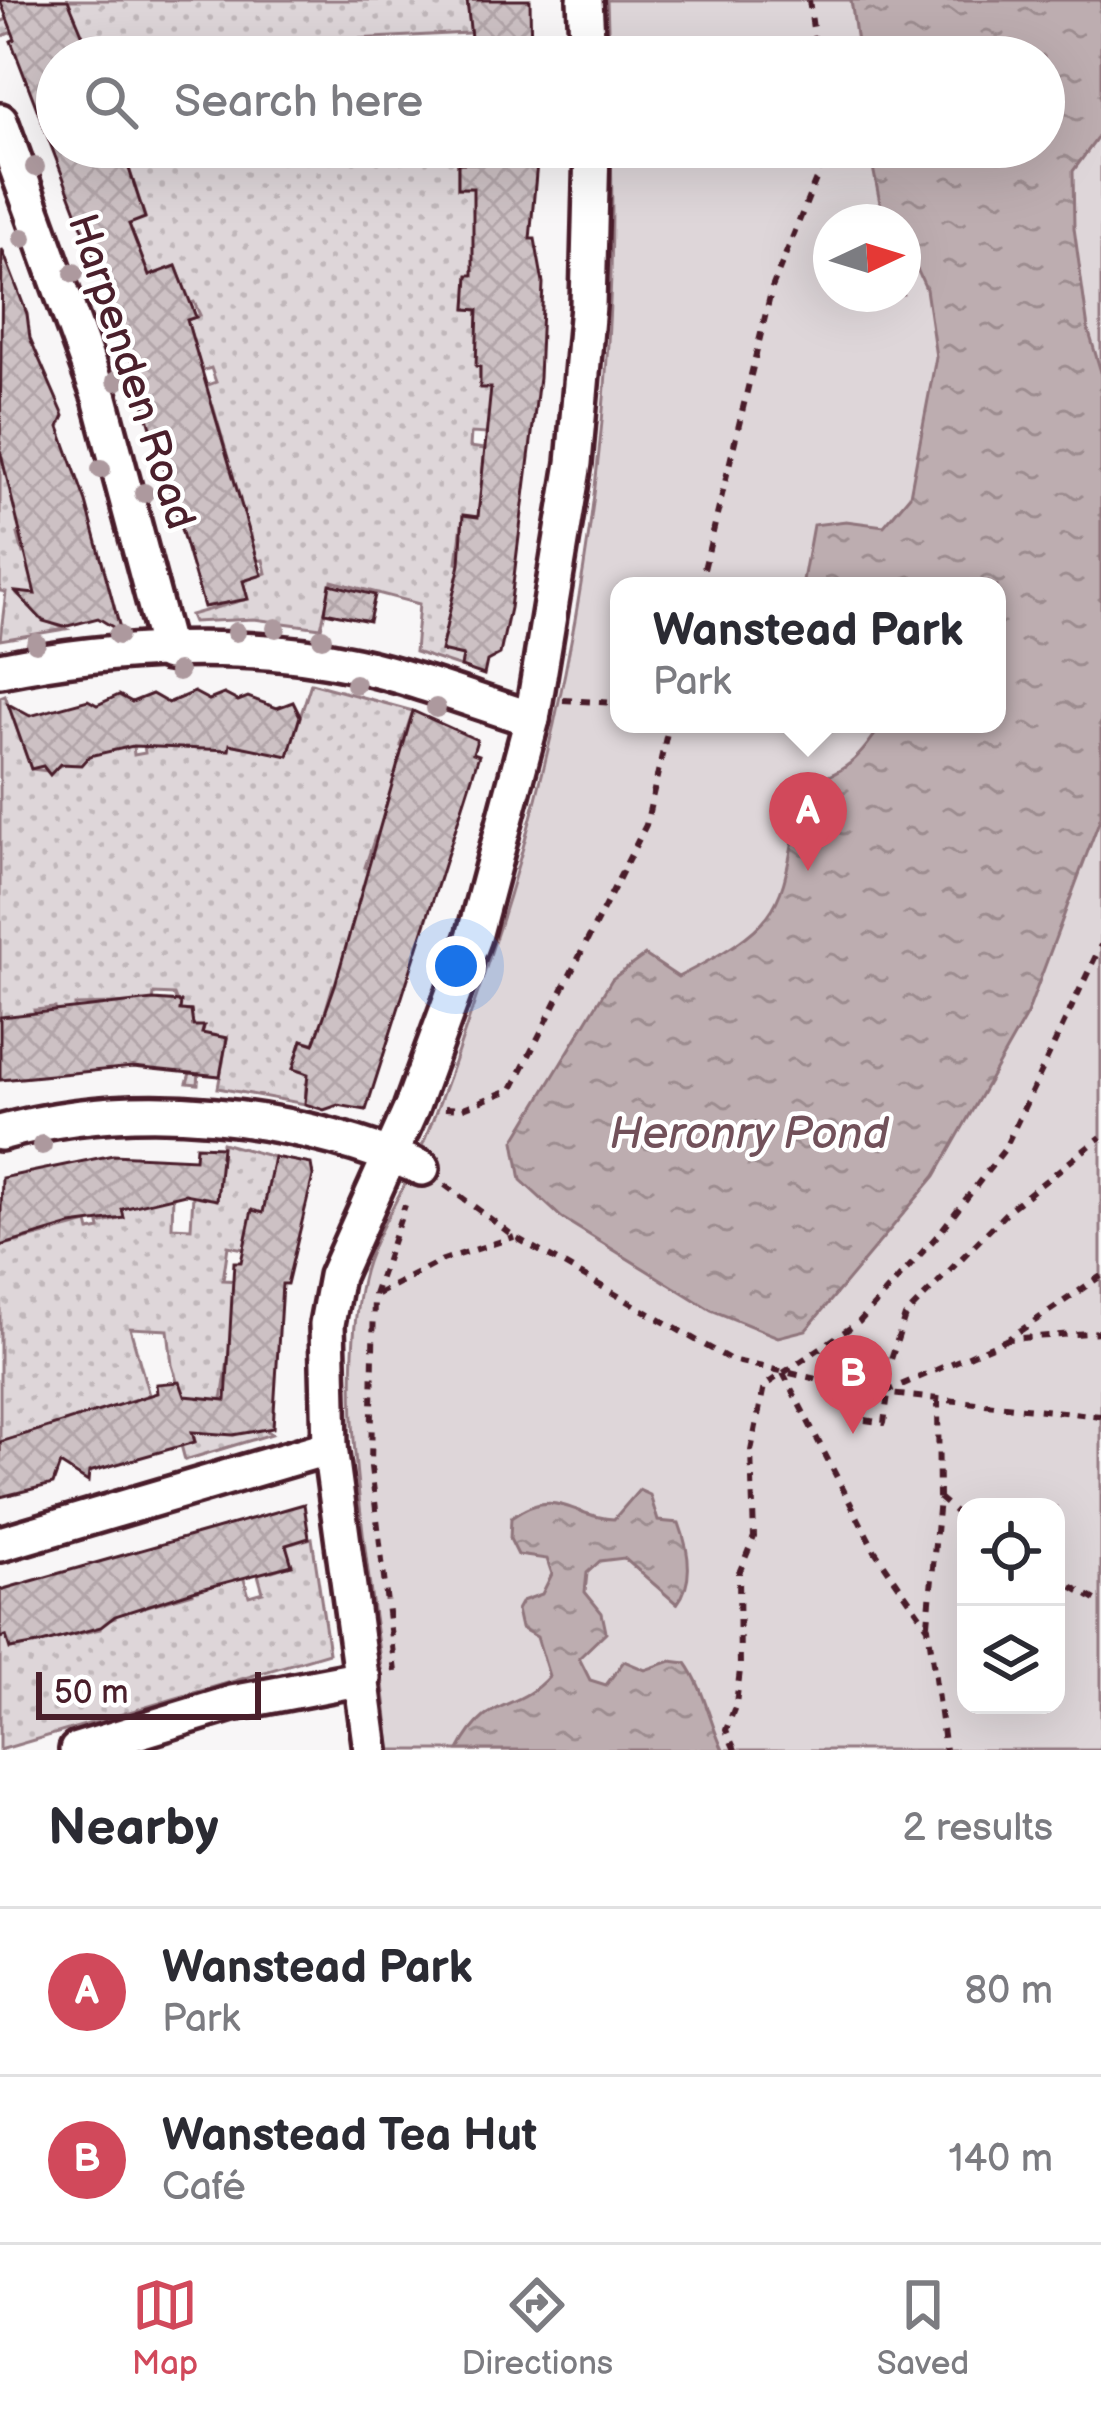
<!DOCTYPE html>
<html lang="en">
<head>
<meta charset="utf-8">
<style>
	body { margin:0; font-family:"Balsamiq Sans",sans-serif; background:#f2f2f3; color:#2b2b33 }
	.controls { position:absolute; right:36px; bottom:36px; display:grid; overflow:hidden; border-radius:24px; box-shadow:0 12px 48px #0002 }
	.controls button { width:108px; height:108px; display:grid; place-items:center; padding:0; border:0; border-bottom:3px solid #e1e1e2; background:#fff; color:#2b2b33; font:60px sans-serif }
	.compass { position:absolute; left:813px; top:204px; width:108px; height:108px; border-radius:50%; background:#fff; box-shadow:0 12px 48px #0002; rotate:86deg }
	.scale { position:absolute; left:36px; bottom:30px; width:225px; box-sizing:border-box; padding-left:12px; border:6px solid #4a1f2b; border-top:0; font-size:33px; line-height:42px; white-space:nowrap; color:#4a1f2b; -webkit-text-stroke:9px #fff; paint-order:stroke }
	.you { position:absolute; left:456px; top:966px; width:42px; height:42px; margin:-30px; border:9px solid #fff; border-radius:50%; background:#1a73e8; box-shadow:0 0 0 18px #1a73e833 }
	.badge { display:grid; place-items:center; width:78px; height:78px; border-radius:50%; background:#d1495b; color:#fff; font-size:39px; font-weight:700 }
	.pin { position:absolute; translate:-50% -99px; filter:drop-shadow(0 3px 6px #0008) }
	.pin::after { content:''; position:absolute; top:63px; width:42px; height:36px; background:inherit; clip-path:polygon(0 0,100% 0,50% 100%) }
	.popup { position:absolute; left:610px; top:577px; width:396px; height:156px; box-sizing:border-box; display:grid; place-content:center; border-radius:24px; background:#fff; filter:drop-shadow(0 3px 9px #0005); font-size:39px; white-space:nowrap; color:#7c7c81 }
	.popup b { font-size:45px; color:#2b2b33 }
	.popup::after { content:''; position:absolute; left:50%; top:100%; margin-left:-24px; border:24px solid transparent; border-top-color:#fff }
	.list { margin:0; padding:0; list-style:none }
	h2 { display:flex; justify-content:space-between; align-items:center; height:156px; margin:0; padding:0 48px; font-size:51px }
	h2 small { font-size:39px; font-weight:400; color:#7c7c81 }
	.list li { display:grid; grid-template-columns:78px 1fr auto; gap:36px; align-items:center; box-sizing:border-box; height:168px; padding:0 48px; border-top:3px solid #e1e1e2 }
	.list b { display:block; font-size:45px; white-space:nowrap }
	.list p { margin:0; font-size:39px; white-space:nowrap; color:#7c7c81 }
	.list em { font-size:39px; font-style:normal; color:#7c7c81 }
	.icon { flex:none; width:66px; height:66px; fill:none; stroke:currentColor; stroke-width:2; stroke-linecap:round; stroke-linejoin:round }
	.map { position:relative; flex:none; width:1101px; height:1750px; overflow:hidden }
	.search { position:absolute; background:#fff; box-shadow:0 12px 48px #0002; left:36px; right:36px; top:36px; height:132px; display:flex; align-items:center; gap:30px; box-sizing:border-box; padding:0 42px; border-radius:66px; color:#7c7c81; font-size:45px }
	.sheet { height:492px; background:#fff }
	nav { display:flex; justify-content:space-around; align-items:center; box-sizing:border-box; height:168px; border-top:3px solid #e1e1e2; background:#fff; font-size:33px; color:#7c7c81 }
	nav a { display:grid; justify-items:center; gap:6px }
	nav .on { color:#d1495b }
	.map>svg:first-child { display:block }
</style>
</head>
<body>
<div class="map">
<svg width="1101" height="1750" viewBox="0 0 1101 1750">
	<defs>
		<pattern id="garden-dots" width="8" height="8" patternUnits="userSpaceOnUse" patternTransform="scale(3)"><rect width="8" height="8" fill="#ded6d9"/><path d="M2 2h.1M6 6h.1" fill="none" stroke="#c0b7ba" stroke-width="1.8" stroke-linecap="round"/></pattern>
		<pattern id="water-ripples" width="26" height="14" patternUnits="userSpaceOnUse" patternTransform="scale(3)"><rect width="26" height="14" fill="#bdadb0"/><path d="M2 4q2-2 4 0t4 0M15 11q2-2 4 0t4 0" fill="none" stroke="#9c8c8f"/></pattern>
		<pattern id="building-cross-hatch" width="8" height="8" patternUnits="userSpaceOnUse" patternTransform="scale(3)"><rect width="8" height="8" fill="#cdc1c4"/><path d="M0 0l8 8M0 8l8-8" fill="none" stroke="#b2a5a9"/></pattern>
	</defs>
	<rect width="100%" height="100%" fill="#f8f6f7"/>
	<filter id="ink" filterUnits="userSpaceOnUse"><feTurbulence type="fractalNoise" baseFrequency=".00833" numOctaves="2"/><feDisplacementMap in="SourceGraphic" scale="24" xChannelSelector="R" yChannelSelector="G"/><feConvolveMatrix kernelMatrix="1 2 1 2 8 2 1 2 1" color-interpolation-filters="sRGB"/></filter>
	<g filter="url(#ink)">
		<path fill="#ded6d9" stroke="#947a82" stroke-width="3" fill-rule="evenodd" d="M607 0H1101V1750H390C379 1609 332 1416 362 1280 370 1241 398 1201 414 1165 441 1104 462 1040 483 977 573 711 619 428 611 147H1044V57H609ZM831 222H903V294H831ZM619 586H997V724H619ZM966 1507H1056V1705H966Z"/>
		<g fill="url(#garden-dots)" stroke="#947a82" stroke-width="3">
			<polygon points="51,0 467,0 470,25 505,22 505,31 241,45 243,57 80,57 12,32 0,37 0,22"/>
			<polygon points="122,147 480,147 480,163 458,164 458,188 474,188 510,277 468,276 466,309 480,310 480,387 531,390 487,434 471,433 470,447 485,449 478,517 463,516 457,563 490,570 457,578 441,650 463,656 461,667 415,652 419,604 332,581 321,628 254,619 193,622 190,615 247,599 243,581 266,573 263,560 255,561 251,534 231,539 240,499 213,406 157,422 188,392 216,382 211,368 201,371 187,320 200,315 194,302 162,313 185,290 176,266 149,276 129,224 145,217"/>
			<polygon points="0,450 24,500 13,503 28,531 18,534 23,553 47,547 39,618 66,629 0,640 6,592 0,591"/>
			<polygon points="311,683 413,711 401,746 422,753 381,838 375,837 365,867 389,875 354,991 333,985 326,1009 343,1015 317,1044 302,1040 293,1068 323,1078 306,1084 305,1104 218,1088 227,1039 199,1072 198,1084 187,1083 204,1027 193,1026 191,1011 180,1010 174,995 154,994 153,1003 75,1005 75,1024 57,1025 55,1008 34,1010 35,1026 0,1017 0,697 5,695 31,769 47,771 132,737 134,755 145,753 144,743 229,750 230,744 288,755"/>
			<polygon points="222,1143 274,1157 263,1213 252,1211 244,1249 228,1246 223,1280 240,1281 222,1400 272,1434 185,1460 181,1445 195,1441 172,1365 168,1330 130,1328 149,1395 126,1402 130,1418 64,1423 0,1442 0,1246 88,1223 90,1231 100,1229 99,1224 124,1218 122,1209 173,1195 172,1227 191,1228 193,1195 217,1199"/>
			<polygon points="312,1538 329,1653 0,1750 0,1633 5,1631 11,1649 100,1629 100,1623 115,1618 110,1603 141,1608 193,1593 190,1579 243,1576 249,1596 263,1592 253,1557 272,1571 288,1566 286,1545"/>
		</g>
		<g fill="url(#water-ripples)" stroke="#8f747b" stroke-width="3">
			<path d="M851 0H1101V133L1073 171 1074 228 1088 329 1101 372V816L1027 1014 935 1176 806 1330 778 1337 711 1310 562 1218 521 1180 514 1141 612 979 645 955 678 977C797 916 777 906 804 785 845 773 859 760 882 724H997V586H802L813 525 846 521 884 526 910 495 936 357 926 289 903 238V222L883 218 869 147H1044V57H859Z"/>
			<path d="M639 1490 650 1495 658 1521 679 1523C689 1550 695 1581 677 1604L624 1558 600 1561 587 1573 585 1592 602 1613 606 1632 579 1658 590 1680 606 1685 624 1661 645 1670 671 1661 686 1663C704 1688 709 1721 723 1750H459C488 1694 515 1714 549 1676L537 1637 521 1628 517 1610 522 1601 542 1594 552 1574 547 1559 518 1555 510 1539 511 1518C557 1485 570 1517 614 1519Z"/>
		</g>
		<g fill="url(#building-cross-hatch)" stroke="#4a1f2b" stroke-width="3">
			<polygon points="0,0 68,0 92,57 57,57 57,147 122,147 145,218 129,224 149,276 176,266 196,317 187,320 262,575 243,581 248,599 204,607 125,339 11,41 15,39"/>
			<polygon points="467,0 530,0 531,57 473,57"/>
			<polygon points="458,163 537,163 530,239 535,239 543,283 539,378 510,608 500,654 487,661 484,675 461,667 463,656 441,651 460,564 463,515 478,517 491,388 480,388 480,367 476,366 478,310 466,309 468,275 473,275 473,188 458,188"/>
			<polygon points="2,249 27,314 30,338 64,416 59,427 86,502 121,632 98,618 64,627 43,621 16,592 35,594 0,450"/>
			<polygon points="330,584 375,595 369,621 325,612"/>
			<polygon points="194,692 209,700 224,694 238,701 248,697 277,708 293,702 300,716 288,756 230,744 229,750 133,746 89,756 81,765 60,764 50,775 43,766 31,769 8,704 30,716 88,700 97,705 119,695 132,702 152,694 168,703"/>
			<polygon points="413,711 477,740 473,753 479,755 366,1110 338,1105 324,1110 305,1104 308,1074 293,1069 302,1040 314,1044 335,985"/>
			<polygon points="153,1000 181,1002 180,1010 191,1011 193,1026 204,1026 202,1033 227,1038 220,1076 133,1067 0,1080 0,1017"/>
			<polygon points="196,1146 222,1147 217,1200 185,1194 122,1209 124,1218 71,1225 0,1246 2,1178 113,1155 195,1159"/>
			<polygon points="274,1157 311,1164 313,1176 287,1284 282,1284 273,1428 233,1435 192,1432 195,1442 89,1472 88,1482 60,1464 53,1484 0,1497 0,1442 157,1393 156,1384 180,1382 185,1396 226,1400 234,1262 241,1262 252,1210 263,1213"/>
			<polygon points="304,1504 309,1538 286,1545 292,1565 193,1591 115,1616 101,1627 38,1644 10,1649 6,1636 0,1638 0,1590"/>
		</g>
		<g fill="none" stroke-linecap="round" stroke-linejoin="round">
			<g stroke="#4a1f2b" stroke-width="42">
				<g id="minor">
					<polyline points="585,0 588,57"/>
					<polyline points="0,121 100,398 168,653"/>
					<path d="M0 670C113 647 243 640 356 665 415 678 474 701 532 719"/>
					<path d="M0 1133C138 1095 290 1113 422 1168"/>
					<polyline points="0,1544 330,1447"/>
					<polyline points="77,1750 232,1703 363,1678"/>
					<polyline points="371,1750 330,1447 327,1324 336,1276 411,1109 474,937 532,719 574,463 588,306 592,147"/>
				</g>
			</g>
			<g stroke="#4a1f2b" stroke-width="6" stroke-dasharray="9 9" stroke-linecap="butt">
				<polyline points="809,0 817,57"/>
				<polyline points="700,586 772,288 829,147"/>
				<polyline points="563,700 619,703"/>
				<polyline points="445,1108 461,1109 512,1089 646,825 669,724"/>
				<polyline points="445,1185 515,1237 731,1360 880,1393 1101,1416"/>
				<polyline points="1101,1276 1008,1339 1101,1332"/>
				<polyline points="377,1294 443,1260 514,1237"/>
				<polyline points="783,1373 875,1551 928,1627 945,1750"/>
				<polyline points="885,1392 1008,1339"/>
				<polyline points="880,1393 905,1316 1011,1208 1101,1137"/>
				<polyline points="865,1420 884,1423 888,1394"/>
				<polyline points="939,1498 966,1521"/>
				<polyline points="1056,1578 1101,1603"/>
				<polyline points="928,1624 939,1498 938,1402"/>
				<polyline points="395,1672 371,1467 374,1295 405,1205"/>
				<polyline points="735,1750 726,1730 736,1704 740,1670 739,1573 754,1537 751,1451 764,1386 859,1322 938,1235 1004,1150 1101,945"/>
			</g>
			<use href="#minor" stroke="#fff" stroke-width="33"/>
		</g>
		<g fill="#ad999e">
			<circle cx="35" cy="167" r="10"/>
			<circle cx="23" cy="238" r="10"/>
			<circle cx="74" cy="273" r="10"/>
			<circle cx="116" cy="381" r="10"/>
			<circle cx="101" cy="469" r="10"/>
			<circle cx="144" cy="493" r="10"/>
			<circle cx="276" cy="628" r="10"/>
			<circle cx="236" cy="632" r="10"/>
			<circle cx="118" cy="635" r="10"/>
			<circle cx="322" cy="638" r="10"/>
			<circle cx="36" cy="643" r="10"/>
			<circle cx="178" cy="672" r="10"/>
			<circle cx="355" cy="684" r="10"/>
			<circle cx="436" cy="708" r="10"/>
			<circle cx="42" cy="1145" r="10"/>
		</g>
	</g>
	<g text-anchor="middle" stroke-width="9" stroke-linejoin="round" paint-order="stroke">
		<g font-size="42" fill="#4a1f2b" stroke="#fff">
			<text transform="translate(133 371) rotate(72)" y="15">Harpenden Road</text>
		</g>
		<g font-size="45" font-style="italic" fill="#72515a" stroke="#fff">
			<text x="749" y="1148">Heronry Pond</text>
		</g>
	</g>
</svg>
<div class="controls">
<button><svg class="icon" aria-label="locate" viewBox="0 0 24 24"><circle cx="12" cy="12" r="6"/><path d="M12 2v4M12 18v4M2 12h4M18 12h4"/></svg></button>
<button><svg class="icon" aria-label="layers" viewBox="0 0 24 24"><path d="M12 4l9 5-9 5-9-5zM3 14l9 5 9-5"/></svg></button>
</div>
<svg class="compass" viewBox="-18 -18 36 36"><path d="M0-13l5 13h-10z" fill="#e53935"/><path d="M0 13l5-13h-10z" fill="#7c7c81"/></svg>
<div class="scale">50 m</div>
<div class="you"></div>
<div class="pin badge" style="left:808px;top:871px">A</div>
<div class="popup"><b>Wanstead Park</b>Park</div>
<div class="pin badge" style="left:853px;top:1434px">B</div>
<div class="search"><svg class="icon" aria-label="search" viewBox="0 0 24 24"><circle cx="10" cy="10" r="6"/><path d="M15 15l6 6"/></svg>Search here</div>
</div>
<section class="sheet">
<h2>Nearby<small>2 results</small></h2>
<ul class="list">
<li><span class="badge">A</span><div><b>Wanstead Park</b><p>Park</p></div><em>80 m</em></li>
<li><span class="badge">B</span><div><b>Wanstead Tea Hut</b><p>Café</p></div><em>140 m</em></li>
</ul>
</section>
<nav>
<a class="on"><svg class="icon" aria-label="map" viewBox="0 0 24 24"><path d="M3 6l6-2 6 2 6-2v14l-6 2-6-2-6 2zM9 4v14M15 6v14"/></svg>Map</a>
<a><svg class="icon" aria-label="directions" viewBox="0 0 24 24"><path d="M12 3l9 9-9 9-9-9zM9 14v-3h6M13 9l2 2-2 2"/></svg>Directions</a>
<a><svg class="icon" aria-label="saved" viewBox="0 0 24 24"><path d="M7 4h10v16l-5-4-5 4z"/></svg>Saved</a>
</nav>
</body>
</html>
